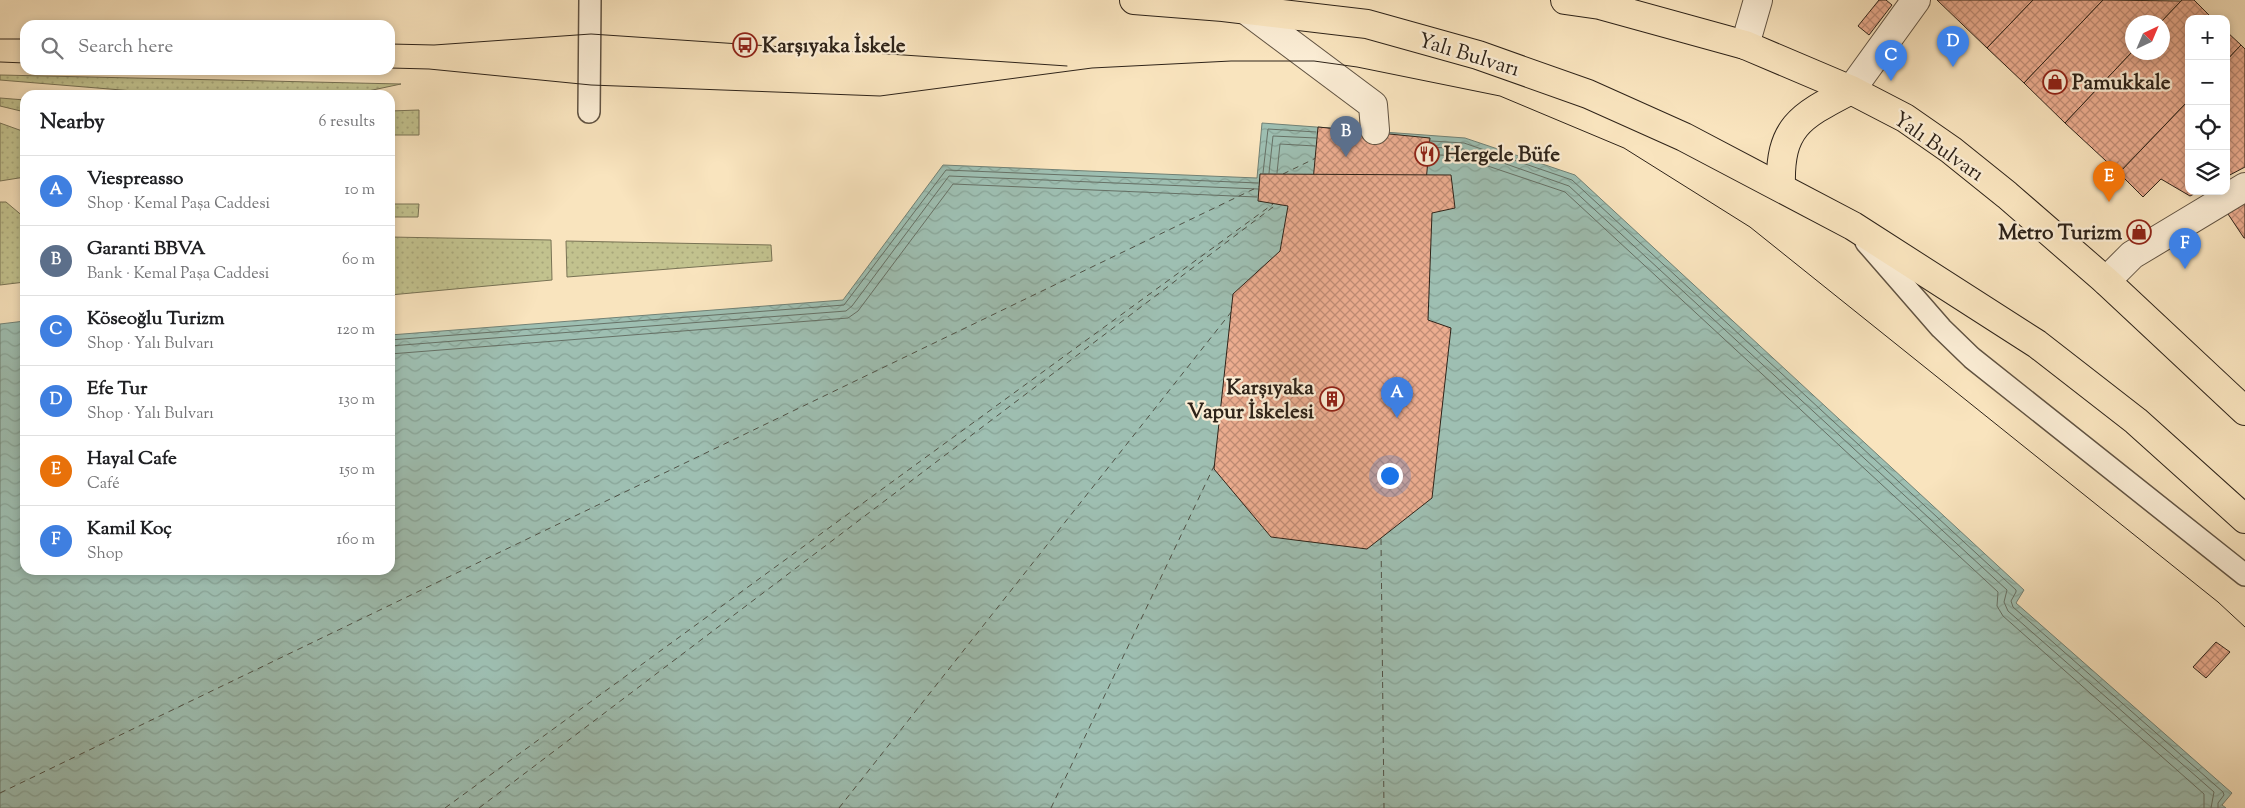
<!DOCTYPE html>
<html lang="en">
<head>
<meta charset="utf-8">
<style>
	body { margin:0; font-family:"Sorts Mill Goudy",serif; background:#f2f2f2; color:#202124 }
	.controls { position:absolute; right:15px; top:15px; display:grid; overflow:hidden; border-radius:10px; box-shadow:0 2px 8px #0003 }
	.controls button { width:45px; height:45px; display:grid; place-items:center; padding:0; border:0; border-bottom:1px solid #e0e0e0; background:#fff; color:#202124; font:25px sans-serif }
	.compass { position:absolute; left:2125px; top:15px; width:45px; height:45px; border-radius:50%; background:#fff; box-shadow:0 2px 8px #0003; rotate:44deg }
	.you { position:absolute; left:1389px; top:475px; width:18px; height:18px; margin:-12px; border:4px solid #fff; border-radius:50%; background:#1a73e8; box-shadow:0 0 0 8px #1a73e833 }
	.badge { display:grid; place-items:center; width:32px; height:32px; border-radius:50%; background:#111827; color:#fff; font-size:16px; font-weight:700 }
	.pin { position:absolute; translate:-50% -41px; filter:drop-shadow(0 1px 2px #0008) }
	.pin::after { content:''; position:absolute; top:26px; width:18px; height:15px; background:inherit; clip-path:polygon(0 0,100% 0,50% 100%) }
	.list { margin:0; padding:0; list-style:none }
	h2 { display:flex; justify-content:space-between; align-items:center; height:65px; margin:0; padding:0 20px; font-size:21px }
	h2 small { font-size:16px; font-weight:400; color:#757577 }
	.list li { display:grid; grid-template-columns:32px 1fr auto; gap:15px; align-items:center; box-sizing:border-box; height:70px; padding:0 20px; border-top:1px solid #e0e0e0 }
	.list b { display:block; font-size:19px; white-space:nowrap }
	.list p { margin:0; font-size:16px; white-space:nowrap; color:#757577 }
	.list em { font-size:16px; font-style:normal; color:#757577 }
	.icon { flex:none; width:28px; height:28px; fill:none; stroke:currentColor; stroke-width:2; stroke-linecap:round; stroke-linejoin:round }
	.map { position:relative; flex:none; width:2245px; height:808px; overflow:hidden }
	.search { position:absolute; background:#fff; box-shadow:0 2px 8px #0003; left:20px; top:20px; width:375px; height:55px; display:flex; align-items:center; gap:12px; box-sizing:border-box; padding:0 18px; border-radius:15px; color:#757577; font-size:19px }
	.panel { position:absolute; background:#fff; box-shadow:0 2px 8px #0003; left:20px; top:90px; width:375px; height:485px; border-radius:15px }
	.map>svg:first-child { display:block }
</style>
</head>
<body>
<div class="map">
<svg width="2245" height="808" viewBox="0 0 2245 808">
	<defs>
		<pattern id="grass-dots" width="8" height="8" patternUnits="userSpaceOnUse" patternTransform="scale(1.25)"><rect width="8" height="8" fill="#c2c28e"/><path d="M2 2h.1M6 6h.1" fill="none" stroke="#a7a67a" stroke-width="1.8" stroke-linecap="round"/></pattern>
		<pattern id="water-waves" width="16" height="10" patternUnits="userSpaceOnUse" patternTransform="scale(1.25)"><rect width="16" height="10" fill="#9ebfb2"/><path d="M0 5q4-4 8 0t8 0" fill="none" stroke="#88a498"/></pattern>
		<pattern id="building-cross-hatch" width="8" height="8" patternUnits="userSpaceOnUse" patternTransform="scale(1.25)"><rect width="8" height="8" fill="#ecad90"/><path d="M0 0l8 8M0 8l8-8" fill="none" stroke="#c08c75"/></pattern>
	</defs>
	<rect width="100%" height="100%" fill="#f9e4be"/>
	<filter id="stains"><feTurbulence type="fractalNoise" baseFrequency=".004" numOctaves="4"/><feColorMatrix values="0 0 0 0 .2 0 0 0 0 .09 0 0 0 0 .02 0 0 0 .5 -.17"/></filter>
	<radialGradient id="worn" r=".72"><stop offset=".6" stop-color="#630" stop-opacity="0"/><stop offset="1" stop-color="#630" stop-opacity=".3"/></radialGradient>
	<g fill="url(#grass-dots)" stroke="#787254">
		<polygon points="0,75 401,84 349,95 182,95 0,80"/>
		<polygon points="0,98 25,100 25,112 0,106"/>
		<polygon points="419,110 419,135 394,135 394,204 419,204 418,217 390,217 390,111"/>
		<polygon points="0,123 25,132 25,177 0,181"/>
		<polygon points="0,202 6,202 25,218 25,282 0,285"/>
		<polygon points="390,237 551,240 552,280 390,295"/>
		<polygon points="566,241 771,245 772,261 567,277"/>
	</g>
	<polygon fill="url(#water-waves)" stroke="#718175" points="1262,123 1465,138 1575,175 2024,590 2016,603 2232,793 2222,805 2226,808 0,808 0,324 25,321 25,570 390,570 390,335 843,300 943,165 1257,178"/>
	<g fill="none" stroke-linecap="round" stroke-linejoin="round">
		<g stroke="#667166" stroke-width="1">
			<polyline points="1431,141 1464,143 1572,180 2016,590 2016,592 2011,601 2013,607 2223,792 2224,795 2218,803 2218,808"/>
			<polyline points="1430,147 1463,149 1569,186 2007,590 2004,602 2008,611 2214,792 2211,808"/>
			<polyline points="1430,154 1461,157 1565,192 1998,592 1997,606 2003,616 2204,794 2204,808"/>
			<polyline points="1263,173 1268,129 1316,132"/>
			<polyline points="1269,173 1273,136 1316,138"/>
			<polyline points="1277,173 1280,144 1315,146"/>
			<polyline points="390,340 844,305 946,170 1258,183"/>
			<polyline points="390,346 846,311 852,306 949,176 1258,189"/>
			<polyline points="390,354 848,318 858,311 953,184 1257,197"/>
		</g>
		<g stroke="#505247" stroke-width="1" stroke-dasharray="6 5" stroke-linecap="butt">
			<polyline points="1283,174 1316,158"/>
			<polyline points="1381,539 1384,808"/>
			<polyline points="0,793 1260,186"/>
			<polyline points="445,808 1273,204"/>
			<polyline points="479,808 1277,204"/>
			<polyline points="839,808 1232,311"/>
			<polyline points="1051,808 1215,464"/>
		</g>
	</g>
	<g fill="url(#building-cross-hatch)" stroke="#2e2319">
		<polygon points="1879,0 1886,0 1892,5 1869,35 1858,26"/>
		<polygon points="1937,0 2033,0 1987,48"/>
		<polygon points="2033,0 2103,0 2024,83 1987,48"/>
		<polygon points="2103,0 2181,1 2161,22 2132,22 2132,52 2065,123 2024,83"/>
		<polygon points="2182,0 2194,0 2213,19 2189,19 2189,100 2119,173 2065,123 2132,52 2162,52 2162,22 2161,22"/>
		<polygon points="2226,31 2241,45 2226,61"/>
		<polygon points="2241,45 2245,49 2245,167 2226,177 2226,61"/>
		<polygon points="2189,100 2189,191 2200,191 2190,196 2161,179 2143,197 2119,173"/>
		<polygon points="1318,127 1430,138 1413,325 1441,328 1430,457 1403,454 1400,491 1269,479 1271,444 1245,441 1256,320 1300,323"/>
		<polygon points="1260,174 1451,175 1455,208 1432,213 1428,320 1451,328 1432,498 1367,549 1271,537 1214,469 1233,294 1280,251 1288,206 1258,201"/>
		<polygon points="2245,200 2245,238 2244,238 2226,211"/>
		<polygon points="2216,642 2230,652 2206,678 2193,667"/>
	</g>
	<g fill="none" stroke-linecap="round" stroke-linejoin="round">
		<g stroke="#615342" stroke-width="24">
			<g id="lane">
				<polyline points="589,112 590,0"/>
				<polyline points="1866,242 1941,328 1972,358 2245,575"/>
			</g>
		</g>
		<g stroke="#615342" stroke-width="30">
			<g id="street">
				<polyline points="1244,1 1246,10 1373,105 1375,130"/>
				<polyline points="1745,45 1758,0"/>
				<polyline points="1851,90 1916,0"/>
				<polyline points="2106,281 2132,255 2245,187"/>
			</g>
		</g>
		<g stroke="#2e2319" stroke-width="30">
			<g id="primary">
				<polyline points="1134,0 1223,7 1367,24 1478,55 1588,94 1684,137 1853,226 2037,344 2136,421 2245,519"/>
				<polyline points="1565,0 1600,5 1745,45 1851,90 1905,118 1951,150 2007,195 2106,281 2245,411"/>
				<path d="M1781 187C1779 126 1801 116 1851 90"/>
			</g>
		</g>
		<use href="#lane" stroke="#fbedd5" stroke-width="21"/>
		<use href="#street" stroke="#fbedd5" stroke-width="28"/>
		<use href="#primary" stroke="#f9e4be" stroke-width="28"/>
		<g stroke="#2e2319" stroke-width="1">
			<polyline points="0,39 25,39"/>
			<polyline points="390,44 434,45 591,34 1067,66"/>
			<polyline points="0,62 25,63"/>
			<polyline points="390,68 429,69 591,85 880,96 1092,68 1231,61 1314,61 1357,67 1500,96 1624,148 1750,227 2218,602 2245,627"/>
		</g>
	</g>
	<defs>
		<g id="bus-ring" transform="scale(1.25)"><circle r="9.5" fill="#fbedd5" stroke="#8f2418" stroke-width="1.5"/><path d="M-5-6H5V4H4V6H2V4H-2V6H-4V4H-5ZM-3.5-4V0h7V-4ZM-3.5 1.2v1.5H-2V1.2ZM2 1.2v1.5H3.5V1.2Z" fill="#8f2418"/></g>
		<g id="shop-ring" transform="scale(1.25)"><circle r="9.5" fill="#fbedd5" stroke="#8f2418" stroke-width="1.5"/><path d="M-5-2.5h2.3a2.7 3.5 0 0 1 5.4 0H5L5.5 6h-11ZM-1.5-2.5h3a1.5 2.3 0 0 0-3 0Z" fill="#8f2418"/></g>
		<g id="restaurant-ring" transform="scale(1.25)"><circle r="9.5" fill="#fbedd5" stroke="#8f2418" stroke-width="1.5"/><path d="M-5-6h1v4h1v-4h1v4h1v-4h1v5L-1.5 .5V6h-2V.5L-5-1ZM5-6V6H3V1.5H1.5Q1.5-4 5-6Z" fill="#8f2418"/></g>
		<g id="building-ring" transform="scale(1.25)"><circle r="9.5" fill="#fbedd5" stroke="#8f2418" stroke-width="1.5"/><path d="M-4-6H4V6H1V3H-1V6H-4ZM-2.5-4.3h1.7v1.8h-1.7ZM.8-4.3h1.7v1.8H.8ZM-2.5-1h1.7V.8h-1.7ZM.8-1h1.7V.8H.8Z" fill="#8f2418"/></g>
	</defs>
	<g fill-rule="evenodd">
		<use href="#bus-ring" x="745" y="45"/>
		<use href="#shop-ring" x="2055" y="82"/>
		<use href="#restaurant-ring" x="1427" y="154"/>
		<use href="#shop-ring" x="2139" y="232"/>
		<use href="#building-ring" x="1332" y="399"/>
	</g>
	<g text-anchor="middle" stroke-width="4.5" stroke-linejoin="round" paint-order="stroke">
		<g font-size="21" font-weight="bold" fill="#2e2319" stroke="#fbedd5" text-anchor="start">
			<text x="762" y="52">Karşıyaka İskele</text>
			<text x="2072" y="89">Pamukkale</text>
			<text x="1444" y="161">Hergele Büfe</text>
			<text x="2122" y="239" text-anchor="end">Metro Turizm</text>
			<text x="1314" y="394" text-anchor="end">Karşıyaka<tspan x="1314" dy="24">Vapur İskelesi</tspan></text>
		</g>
		<g font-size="21" fill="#2e2319" stroke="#fbedd5">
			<text transform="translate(1469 54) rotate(17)" y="7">Yalı Bulvarı</text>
			<text transform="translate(1939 146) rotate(35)" y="7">Yalı Bulvarı</text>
		</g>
	</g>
	<rect width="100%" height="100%" filter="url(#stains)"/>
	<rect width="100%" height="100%" fill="url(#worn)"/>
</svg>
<div class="controls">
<button>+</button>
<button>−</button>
<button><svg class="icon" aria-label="locate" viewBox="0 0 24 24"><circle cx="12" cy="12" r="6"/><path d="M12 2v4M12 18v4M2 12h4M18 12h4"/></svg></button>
<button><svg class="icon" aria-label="layers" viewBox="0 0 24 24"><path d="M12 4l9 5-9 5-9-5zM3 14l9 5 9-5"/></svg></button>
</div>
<svg class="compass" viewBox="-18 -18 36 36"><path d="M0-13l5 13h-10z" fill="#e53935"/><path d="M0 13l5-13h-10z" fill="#757577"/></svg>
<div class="you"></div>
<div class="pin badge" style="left:1397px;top:418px;background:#3f7fe0">A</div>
<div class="pin badge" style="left:1346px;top:157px;background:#5c6f8a">B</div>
<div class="pin badge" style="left:1891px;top:81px;background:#3f7fe0">C</div>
<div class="pin badge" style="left:1953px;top:67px;background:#3f7fe0">D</div>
<div class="pin badge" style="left:2109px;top:202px;background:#e8710a">E</div>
<div class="pin badge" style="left:2185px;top:269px;background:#3f7fe0">F</div>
<div class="search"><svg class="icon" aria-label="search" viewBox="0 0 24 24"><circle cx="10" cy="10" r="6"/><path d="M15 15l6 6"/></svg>Search here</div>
<section class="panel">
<h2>Nearby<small>6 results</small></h2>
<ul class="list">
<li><span class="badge" style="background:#3f7fe0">A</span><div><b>Viespreasso</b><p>Shop · Kemal Paşa Caddesi</p></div><em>10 m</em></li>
<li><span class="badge" style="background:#5c6f8a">B</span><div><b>Garanti BBVA</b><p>Bank · Kemal Paşa Caddesi</p></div><em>60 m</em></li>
<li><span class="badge" style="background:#3f7fe0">C</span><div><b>Köseoğlu Turizm</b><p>Shop · Yalı Bulvarı</p></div><em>120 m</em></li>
<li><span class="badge" style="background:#3f7fe0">D</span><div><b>Efe Tur</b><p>Shop · Yalı Bulvarı</p></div><em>130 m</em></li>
<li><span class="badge" style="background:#e8710a">E</span><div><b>Hayal Cafe</b><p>Café</p></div><em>150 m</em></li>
<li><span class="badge" style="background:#3f7fe0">F</span><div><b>Kamil Koç</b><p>Shop</p></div><em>160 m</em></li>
</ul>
</section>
</div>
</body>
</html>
